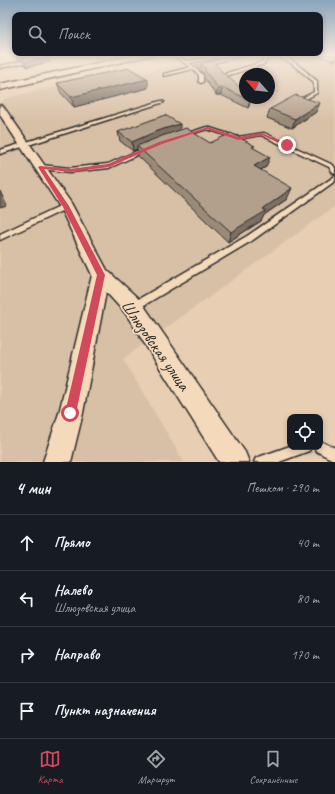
<!DOCTYPE html>
<html lang="ru">
<head>
<meta charset="utf-8">
<style>
	body { margin:0; font-family:Caveat,sans-serif; background:#20242c; color:#f1f3f6 }
	.controls { position:absolute; right:12px; bottom:12px; display:grid; overflow:hidden; border-radius:8px; box-shadow:0 2px 6px #0003 }
	.controls button { width:36px; height:36px; display:grid; place-items:center; padding:0; border:0; border-bottom:1px solid #363941; background:#171b24; color:#f1f3f6; font:20px sans-serif }
	.compass { position:absolute; left:239px; top:68px; width:36px; height:36px; border-radius:50%; background:#171b24; box-shadow:0 2px 6px #0003; rotate:297deg }
	.stop { position:absolute; width:12px; height:12px; margin:-9px; border:3px solid #d1495b; border-radius:50%; background:#fff }
	.stop.end { background:#d1495b; border-color:#fff; box-shadow:0 1px 4px #0008 }
	.list { margin:0; padding:0; list-style:none }
	h2 { display:flex; justify-content:space-between; align-items:center; height:52px; margin:0; padding:0 16px; font-size:17px }
	h2 small { font-size:13px; font-weight:400; color:#9ea1a6 }
	.list li { display:grid; grid-template-columns:26px 1fr auto; gap:12px; align-items:center; box-sizing:border-box; height:56px; padding:0 16px; border-top:1px solid #363941 }
	.list b { display:block; font-size:15px; white-space:nowrap }
	.list p { margin:0; font-size:13px; white-space:nowrap; color:#9ea1a6 }
	.list em { font-size:13px; font-style:normal; color:#9ea1a6 }
	.icon { flex:none; width:22px; height:22px; fill:none; stroke:currentColor; stroke-width:2; stroke-linecap:round; stroke-linejoin:round }
	.map { position:relative; flex:none; width:335px; height:462px; overflow:hidden }
	.search { position:absolute; background:#171b24; box-shadow:0 2px 6px #0003; left:12px; right:12px; top:12px; height:44px; display:flex; align-items:center; gap:10px; box-sizing:border-box; padding:0 14px; border-radius:8px; color:#9ea1a6; font-size:15px }
	.sheet { height:276px; background:#171b24 }
	nav { display:flex; justify-content:space-around; align-items:center; box-sizing:border-box; height:56px; border-top:1px solid #363941; background:#171b24; font-size:11px; color:#9ea1a6 }
	nav a { display:grid; justify-items:center; gap:2px }
	nav .on { color:#d1495b }
	.map>svg:first-child { display:block }
</style>
</head>
<body>
<div class="map">
<svg width="335" height="462" viewBox="0 0 335 462">
	<rect width="100%" height="100%" fill="#e8ceb2"/>
	<filter id="ink" filterUnits="userSpaceOnUse"><feTurbulence type="fractalNoise" baseFrequency=".025" numOctaves="2"/><feDisplacementMap in="SourceGraphic" scale="8" xChannelSelector="R" yChannelSelector="G"/><feConvolveMatrix kernelMatrix="1 2 1 2 8 2 1 2 1" color-interpolation-filters="sRGB"/></filter>
	<g filter="url(#ink)">
		<g fill="#d8c0a7" fill-rule="evenodd">
			<polygon points="0,55 84,55 0,72"/>
			<path d="M252 55H335V206L123 359 184 462H0V103L6 98 133 69 142 73 180 64 203 69ZM245 74H269V98H245Z"/>
		</g>
		<g fill="none" stroke-linecap="round" stroke-linejoin="round">
			<g stroke="#2b2b2b" stroke-width="3">
				<g id="service">
					<polygon points="50,55 57,55 0,68 0,66"/>
					<polygon points="172,55 176,55 186,61 216,57 217,58 189,63 194,67 238,55 244,55 195,68 203,75 203,82 201,83 199,82 199,75 193,69 164,76 164,74 191,67"/>
					<polygon points="266,55 269,55 264,64 229,75 224,79 221,78 227,73 262,62"/>
					<path d="M273 55C291 55 304 71 317 81V93L302 101H300V99L314 92V82L291 63Z"/>
					<polygon points="161,101 164,102 0,154 0,150"/>
					<polygon points="207,127 238,137 264,133 333,165 335,168 335,174 333,173 329,167 261,135 238,139 207,129 184,136 182,135"/>
					<polygon points="146,147 149,149 148,150 109,168 70,172 40,169 37,167 40,165 70,168 108,164"/>
					<polygon points="335,176 335,181 253,240 136,310 133,311 130,310 129,307 130,304 247,236"/>
					<polygon points="64,204 68,204 69,206 68,208 0,240 0,234"/>
					<polygon points="320,441 335,448 335,461 316,451 314,447 320,447"/>
					<polygon points="290,446 290,447 311,447 309,451 279,462 254,462 256,458"/>
				</g>
			</g>
			<g stroke="#2b2b2b" stroke-width="3">
				<g id="minor">
					<polygon points="320,55 335,56 335,60 321,56"/>
					<polygon points="0,105 3,106 71,203 107,270 140,300 245,452 249,462 219,462 126,314 106,292 83,413 71,462 43,462 59,413 92,275 60,207 0,115"/>
				</g>
			</g>
			<g stroke="#2b2b2b" stroke-width="3">
				<polygon id="primary" points="135,55 153,55 0,90 0,84"/>
			</g>
			<use href="#service" fill="#f4d9bb" fill-rule="evenodd"/>
			<use href="#minor" fill="#f4d9bb" fill-rule="evenodd"/>
			<use href="#primary" fill="#f4d9bb" fill-rule="evenodd"/>
		</g>
		<g fill="#9a8a78" stroke="#2b2b2b">
			<polygon points="13,55 45,55 48,57 50,62 27,67 24,64 22,60 19,60"/>
			<polygon points="201,64 221,72 251,98 249,106 248,108 221,95 216,95 204,78 204,74 201,71"/>
			<polygon points="57,83 148,88 74,107 61,93"/>
			<polygon points="270,109 316,112 292,128 267,118"/>
			<polygon points="180,130 210,143 254,148 266,167 261,170 287,199 264,215 261,221 228,242 138,156 137,149 133,151 120,141 118,132"/>
		</g>
		<g fill="#7d7062" stroke="#2b2b2b">
			<polygon points="17,55 40,56 19,60"/>
			<polygon points="48,57 50,62 27,67 25,62"/>
			<polygon points="148,79 148,88 74,107 71,97"/>
			<polygon points="222,87 221,95 216,95 218,88"/>
			<polygon points="251,98 249,106 248,108 250,100"/>
			<polygon points="320,103 316,112 292,128 295,119"/>
			<polygon points="180,124 180,133 137,146 137,149 133,151 132,142 157,131"/>
			<polygon points="270,157 266,167 250,176 254,166"/>
			<polygon points="292,188 287,199 264,215 261,221 228,242 231,232"/>
			<polygon points="0,191 7,206 0,208"/>
		</g>
		<g fill="#b3a08c" stroke="#2b2b2b">
			<polygon points="38,55 45,55 48,57 25,62 22,59"/>
			<polygon points="212,61 221,70 221,72 224,73 245,92 245,98 222,87 218,88 205,71 205,67 201,64"/>
			<polygon points="129,68 148,79 71,97 57,83"/>
			<polygon points="296,95 320,103 295,119 270,109"/>
			<polygon points="245,98 251,98 250,100"/>
			<polygon points="165,115 180,124 157,131 132,142 118,132"/>
			<polygon points="186,128 210,143 231,133 255,146 252,147 270,157 254,166 292,188 263,209 266,211 231,232 137,146 162,136"/>
		</g>
	</g>
	<linearGradient id="sky" x2="0" y2="1"><stop stop-color="#8aa4bd"/><stop offset="0.46" stop-color="#f5e9dc"/><stop offset="1" stop-color="#f5e9dc" stop-opacity="0"/></linearGradient>
	<rect width="335" height="120" fill="url(#sky)"/>
	<polygon fill="#d1495b" points="208,127 238,137 262,133 289,145 285,146 262,135 238,140 207,129 162,144 109,167 70,172 44,169 69,206 105,275 76,413 74,417 70,418 67,417 65,413 97,275 63,207 38,167 40,166 70,169 108,164 159,142"/>
	<g text-anchor="middle" stroke-width="3.5" stroke-linejoin="round" paint-order="stroke">
		<g font-size="17" fill="#2b2b2b" stroke="#f4d9bb">
			<text transform="translate(156 345) rotate(55)" y="6">Шлюзовская улица</text>
		</g>
	</g>
</svg>
<div class="controls">
<button><svg class="icon" aria-label="locate" viewBox="0 0 24 24"><circle cx="12" cy="12" r="6"/><path d="M12 2v4M12 18v4M2 12h4M18 12h4"/></svg></button>
</div>
<svg class="compass" viewBox="-18 -18 36 36"><path d="M0-13l5 13h-10z" fill="#e53935"/><path d="M0 13l5-13h-10z" fill="#9ea1a6"/></svg>
<div class="stop" style="left:70px;top:413px"></div>
<div class="stop end" style="left:287px;top:145px"></div>
<div class="search"><svg class="icon" aria-label="search" viewBox="0 0 24 24"><circle cx="10" cy="10" r="6"/><path d="M15 15l6 6"/></svg>Поиск</div>
</div>
<section class="sheet">
<h2>4 мин<small>Пешком · 290 m</small></h2>
<ul class="list">
<li><svg class="icon" aria-label="ahead" viewBox="0 0 24 24"><path d="M12 20V5M6 11l6-6 6 6"/></svg><div><b>Прямо</b></div><em>40 m</em></li>
<li><svg class="icon" aria-label="left" viewBox="0 0 24 24"><path d="M17 20v-9H6M10 6l-5 5 5 5"/></svg><div><b>Налево</b><p>Шлюзовская улица</p></div><em>80 m</em></li>
<li><svg class="icon" aria-label="right" viewBox="0 0 24 24"><path d="M7 20v-9h11M14 6l5 5-5 5"/></svg><div><b>Направо</b></div><em>170 m</em></li>
<li><svg class="icon" aria-label="arrive" viewBox="0 0 24 24"><path d="M6 21V4h12l-3 4 3 4H6"/></svg><div><b>Пункт назначения</b></div></li>
</ul>
</section>
<nav>
<a class="on"><svg class="icon" aria-label="map" viewBox="0 0 24 24"><path d="M3 6l6-2 6 2 6-2v14l-6 2-6-2-6 2zM9 4v14M15 6v14"/></svg>Карта</a>
<a><svg class="icon" aria-label="directions" viewBox="0 0 24 24"><path d="M12 3l9 9-9 9-9-9zM9 14v-3h6M13 9l2 2-2 2"/></svg>Маршрут</a>
<a><svg class="icon" aria-label="saved" viewBox="0 0 24 24"><path d="M7 4h10v16l-5-4-5 4z"/></svg>Сохранённые</a>
</nav>
</body>
</html>
